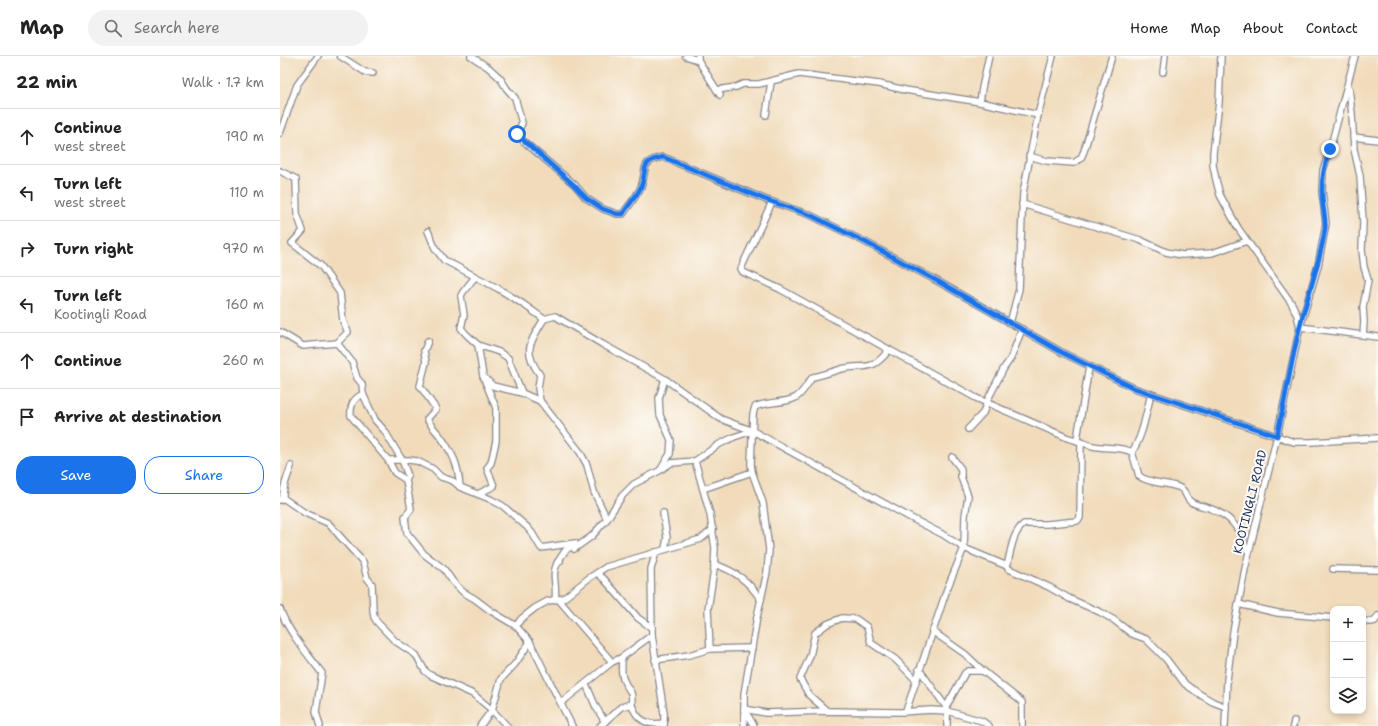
<!DOCTYPE html>
<html lang="en">
<head>
<meta charset="utf-8">
<style>
	body { margin:0; font-family:"Shantell Sans",sans-serif; background:#f2f2f2; color:#222 }
	.controls { position:absolute; right:12px; bottom:12px; display:grid; overflow:hidden; border-radius:8px; box-shadow:0 2px 6px #0003 }
	.controls button { width:36px; height:36px; display:grid; place-items:center; padding:0; border:0; border-bottom:1px solid #e0e0e0; background:#fff; color:#222; font:20px sans-serif }
	.stop { position:absolute; width:12px; height:12px; margin:-9px; border:3px solid #1a73e8; border-radius:50%; background:#fff }
	.stop.end { background:#1a73e8; border-color:#fff; box-shadow:0 1px 4px #0008 }
	.list { margin:0; padding:0; list-style:none }
	h2 { display:flex; justify-content:space-between; align-items:center; height:52px; margin:0; padding:0 16px; font-size:17px }
	h2 small { font-size:13px; font-weight:400; color:#767676 }
	.list li { display:grid; grid-template-columns:26px 1fr auto; gap:12px; align-items:center; box-sizing:border-box; height:56px; padding:0 16px; border-top:1px solid #e0e0e0 }
	.list b { display:block; font-size:15px; white-space:nowrap }
	.list p { margin:0; font-size:13px; white-space:nowrap; color:#767676 }
	.list em { font-size:13px; font-style:normal; color:#767676 }
	.actions { display:flex; gap:8px; padding:12px 16px }
	.actions a { flex:1; padding:9px 0; border:1px solid #1a73e8; border-radius:16px; text-align:center; font-size:14px; color:#1a73e8 }
	.actions .main { background:#1a73e8; color:#fff }
	.icon { flex:none; width:22px; height:22px; fill:none; stroke:currentColor; stroke-width:2; stroke-linecap:round; stroke-linejoin:round }
	.map { position:relative; flex:none; width:1098px; height:670px; overflow:hidden }
	header { display:flex; align-items:center; gap:24px; box-sizing:border-box; height:56px; padding:0 20px; background:#fff; border-bottom:1px solid #e0e0e0 }
	header strong { font-size:19px }
	nav { display:flex; gap:22px; margin-inline-start:auto; font-size:14px }
	.search { width:280px; height:36px; background:#f2f2f2; display:flex; align-items:center; gap:10px; box-sizing:border-box; padding:0 14px; border-radius:22px; color:#767676; font-size:15px }
	main { display:flex }
	aside { flex:1; background:#fff }
	.map>svg:first-child { display:block }
</style>
</head>
<body>
<header>
<strong>Map</strong>
<div class="search"><svg class="icon" aria-label="search" viewBox="0 0 24 24"><circle cx="10" cy="10" r="6"/><path d="M15 15l6 6"/></svg>Search here</div>
<nav><a>Home</a><a>Map</a><a>About</a><a>Contact</a></nav>
</header>
<main>
<aside>
<h2>22 min<small>Walk · 1.7 km</small></h2>
<ul class="list">
<li><svg class="icon" aria-label="ahead" viewBox="0 0 24 24"><path d="M12 20V5M6 11l6-6 6 6"/></svg><div><b>Continue</b><p>west street</p></div><em>190 m</em></li>
<li><svg class="icon" aria-label="left" viewBox="0 0 24 24"><path d="M17 20v-9H6M10 6l-5 5 5 5"/></svg><div><b>Turn left</b><p>west street</p></div><em>110 m</em></li>
<li><svg class="icon" aria-label="right" viewBox="0 0 24 24"><path d="M7 20v-9h11M14 6l5 5-5 5"/></svg><div><b>Turn right</b></div><em>970 m</em></li>
<li><svg class="icon" aria-label="left" viewBox="0 0 24 24"><path d="M17 20v-9H6M10 6l-5 5 5 5"/></svg><div><b>Turn left</b><p>Kootingli Road</p></div><em>160 m</em></li>
<li><svg class="icon" aria-label="ahead" viewBox="0 0 24 24"><path d="M12 20V5M6 11l6-6 6 6"/></svg><div><b>Continue</b></div><em>260 m</em></li>
<li><svg class="icon" aria-label="arrive" viewBox="0 0 24 24"><path d="M6 21V4h12l-3 4 3 4H6"/></svg><div><b>Arrive at destination</b></div></li>
</ul>
<div class="actions"><a class="main">Save</a><a>Share</a></div>
</aside>
<div class="map">
<svg width="1098" height="670" viewBox="0 0 1098 670">
	<rect width="100%" height="100%" fill="#fdfcf7"/>
	<filter id="ink" filterUnits="userSpaceOnUse"><feTurbulence type="fractalNoise" baseFrequency=".025" numOctaves="2"/><feDisplacementMap in="SourceGraphic" scale="8" xChannelSelector="R" yChannelSelector="G"/><feConvolveMatrix kernelMatrix="1 2 1 2 8 2 1 2 1" color-interpolation-filters="sRGB"/></filter>
	<filter id="wash" filterUnits="userSpaceOnUse"><feTurbulence type="fractalNoise" baseFrequency=".012" numOctaves="4" result="noise"/><feDisplacementMap in="SourceGraphic" scale="16" xChannelSelector="R" yChannelSelector="G"/><feGaussianBlur stdDeviation="0.9" result="paint"/><feColorMatrix in="noise" values="0 0 0 0 0 0 0 0 0 0 0 0 0 0 0 0 0 1.4 0 .05"/><feComposite in="paint" operator="in"/></filter>
	<g filter="url(#wash)">
		<rect width="100%" height="100%" fill="#f1dbbb"/>
	</g>
	<g filter="url(#ink)">
		<g fill="none" stroke-linecap="round" stroke-linejoin="round">
			<g stroke="#86858c" stroke-width="8">
				<g id="minor">
					<polyline points="60,0 85,16 93,17"/>
					<path d="M191 0 209 12 220 22 227 33 235 42 242 67 237 78 241 83 295 129 306 142 323 153 337 158H343C349 149 357 140 361 131 368 114 358 106 383 101L484 143 530 159 585 186 659 226 783 297 854 332 1014 386H1031L1098 382"/>
					<polyline points="406,0 418,4"/>
					<polyline points="418,0 418,4 440,39"/>
					<polyline points="941,0 939,46 933,97 933,109 936,124 940,139 958,172 1012,248 1017,259 1020,271 997,380 965,513 953,576 947,624 945,670"/>
					<polyline points="1075,0 1050,93 1043,114 1042,135 1046,167 1045,173 1038,210 1020,271 1098,281"/>
					<polyline points="883,16 885,0"/>
					<polyline points="1069,32 1072,58 1074,93 1080,120 1083,166 1082,194 1084,211 1088,224 1083,251 1084,266 1083,279"/>
					<polyline points="437,34 456,31 463,28 479,28 519,18 599,28 625,34 700,46 758,59"/>
					<polyline points="700,46 702,32 709,0"/>
					<polyline points="486,59 491,26"/>
					<polyline points="0,77 17,29 38,0"/>
					<polyline points="1073,81 1098,84"/>
					<polyline points="749,100 767,105 794,107 801,102 804,95 832,0"/>
					<polyline points="0,115 16,123 17,158 23,175 12,187 41,210 60,237 63,265 68,276 57,287 23,290 0,276"/>
					<path d="M492 146 463 208 461 213 463 216 500 233 696 342 788 382C797 384 804 388 813 390 826 393 840 390 852 396L859 420C870 428 885 426 898 431 907 434 905 442 911 446 916 449 923 450 929 452 951 460 959 471 966 493L969 495"/>
					<polyline points="742,148 860,184 886,196 902,199 932,197 967,185"/>
					<polyline points="148,175 155,192 164,204 219,233 243,248 264,263 275,260 322,288 385,323 441,363 473,375 631,462 662,478 684,492 727,510 729,513 769,531 790,543 820,556 834,564 852,578 866,583 886,603 905,628 921,639 933,646 946,651"/>
					<polyline points="195,221 183,236 181,240 184,259 181,272 186,278 198,289 219,296 228,302 242,337 260,345 300,396 307,409 314,436 327,463"/>
					<polyline points="730,267 739,233 743,137 758,59 773,0"/>
					<path d="M148 285 144 295 146 306 140 330 156 353 147 363C151 370 156 375 161 381 174 400 178 408 180 431"/>
					<polyline points="57,287 72,306 77,322 82,328 83,338 95,364 104,374 122,404 128,420 126,424"/>
					<polyline points="198,289 203,320 213,330 242,337"/>
					<path d="M609 294C590 318 585 307 561 313 552 316 543 319 533 321 527 327 523 338 515 342 502 348 487 345 475 351L473 358 471 408 472 416 483 447 489 494 487 516 477 561 464 638V653L486 657 547 655 621 656 651 654 667 655V670"/>
					<path d="M83 338C73 343 70 349 71 360L108 404H129L137 405 153 413 161 421 173 425 180 431 210 443 223 450 247 471 252 477 261 492 295 487 285 495 277 507"/>
					<path d="M260 345 258 332 260 319C242 294 250 287 264 263"/>
					<polyline points="688,373 703,357 709,341 724,312 731,302 742,273"/>
					<polyline points="797,383 809,311"/>
					<path d="M852 396C863 380 866 357 871 338"/>
					<polyline points="108,404 115,417 126,424 131,453 125,461 127,477 144,498 164,513 173,526 183,536 195,543 211,555 236,570 250,586 292,670"/>
					<polyline points="415,405 430,458 435,492 434,513 428,553 430,593"/>
					<polyline points="381,413 390,398 391,384 380,359 379,342 385,323"/>
					<polyline points="423,433 472,416"/>
					<polyline points="198,438 214,430 207,412 211,407 216,385 216,352 203,320"/>
					<path d="M3 442C2 431 8 421 11 410"/>
					<polyline points="0,444 3,442 25,457 48,467 83,506 87,522 92,528 93,554 94,561 97,566 115,585 136,599 145,615 150,619 193,638 212,654 227,670"/>
					<polyline points="383,457 387,482 385,493"/>
					<polyline points="294,493 312,480 327,463 342,440 354,428 379,415 391,407 415,405 438,389 454,381 472,375"/>
					<polyline points="376,496 371,513 372,579 384,657 384,670"/>
					<path d="M434 508C455 515 469 525 481 544"/>
					<path d="M727 510C731 495 732 477 744 468H767L797 465 800 462 801 387"/>
					<polyline points="1053,513 1098,514"/>
					<polyline points="317,517 324,523 358,562 372,572"/>
					<path d="M275 543C278 531 269 514 280 505"/>
					<polyline points="279,544 332,606"/>
					<polyline points="958,548 998,557 1053,562"/>
					<path d="M0 553C7 574 28 599 42 617L36 656 40 670"/>
					<polyline points="1083,565 1091,566 1095,565 1098,560"/>
					<polyline points="236,570 241,563 255,552 268,545 284,542 309,522 326,511 421,483 433,473"/>
					<polyline points="652,575 685,598 703,615 742,646 742,670"/>
					<path d="M341 602C343 608 341 611 342 617 342 625 348 631 351 637 353 641 351 645 352 649 357 665 369 670 384 667"/>
					<polyline points="375,604 409,599 430,593 472,592"/>
					<polyline points="639,613 666,651"/>
					<polyline points="703,615 688,615 685,617 666,651 667,655 702,665 709,670"/>
					<polyline points="306,628 316,651 325,666"/>
					<polyline points="281,647 332,606 341,602 372,579"/>
					<polyline points="464,653 474,670"/>
					<polyline points="547,655 529,639 520,623 530,600 535,577 547,568 562,562 576,563 587,571 591,587 615,603 636,624"/>
					<polyline points="626,655 667,533 684,492 685,460 688,440 681,421 681,413 672,401"/>
					<polyline points="200,670 212,654 221,623 235,608 250,586"/>
					<polyline points="320,670 341,651 351,648"/>
					<polyline points="464,670 464,654"/>
					<polyline points="1013,670 1014,665"/>
				</g>
			</g>
			<use href="#minor" stroke="#fff" stroke-width="5.5"/>
		</g>
	</g>
	<g fill="none" stroke-linecap="round" stroke-linejoin="round" filter="url(#ink)">
		<path stroke="#1a73e8" stroke-width="5" d="M237 78 241 82 294 129 306 142 323 153 337 158H343C348 149 357 140 361 131 368 114 358 106 383 101L484 143 530 159 585 186 659 226 783 297 854 332 997 380C1005 344 1011 306 1020 270 1028 238 1040 207 1045 173 1046 165 1044 158 1043 149 1040 129 1043 112 1050 93"/>
	</g>
	<g text-anchor="middle" stroke-width="4" stroke-linejoin="round" paint-order="stroke">
		<g font-size="12" fill="#1b2f5e" stroke="#fdfcf7">
			<text transform="translate(970 446) rotate(-76)" y="4">KOOTINGLI ROAD</text>
		</g>
	</g>
</svg>
<div class="controls">
<button>+</button>
<button>−</button>
<button><svg class="icon" aria-label="layers" viewBox="0 0 24 24"><path d="M12 4l9 5-9 5-9-5zM3 14l9 5 9-5"/></svg></button>
</div>
<div class="stop" style="left:237px;top:78px"></div>
<div class="stop end" style="left:1050px;top:93px"></div>
</div>
</main>
</body>
</html>
